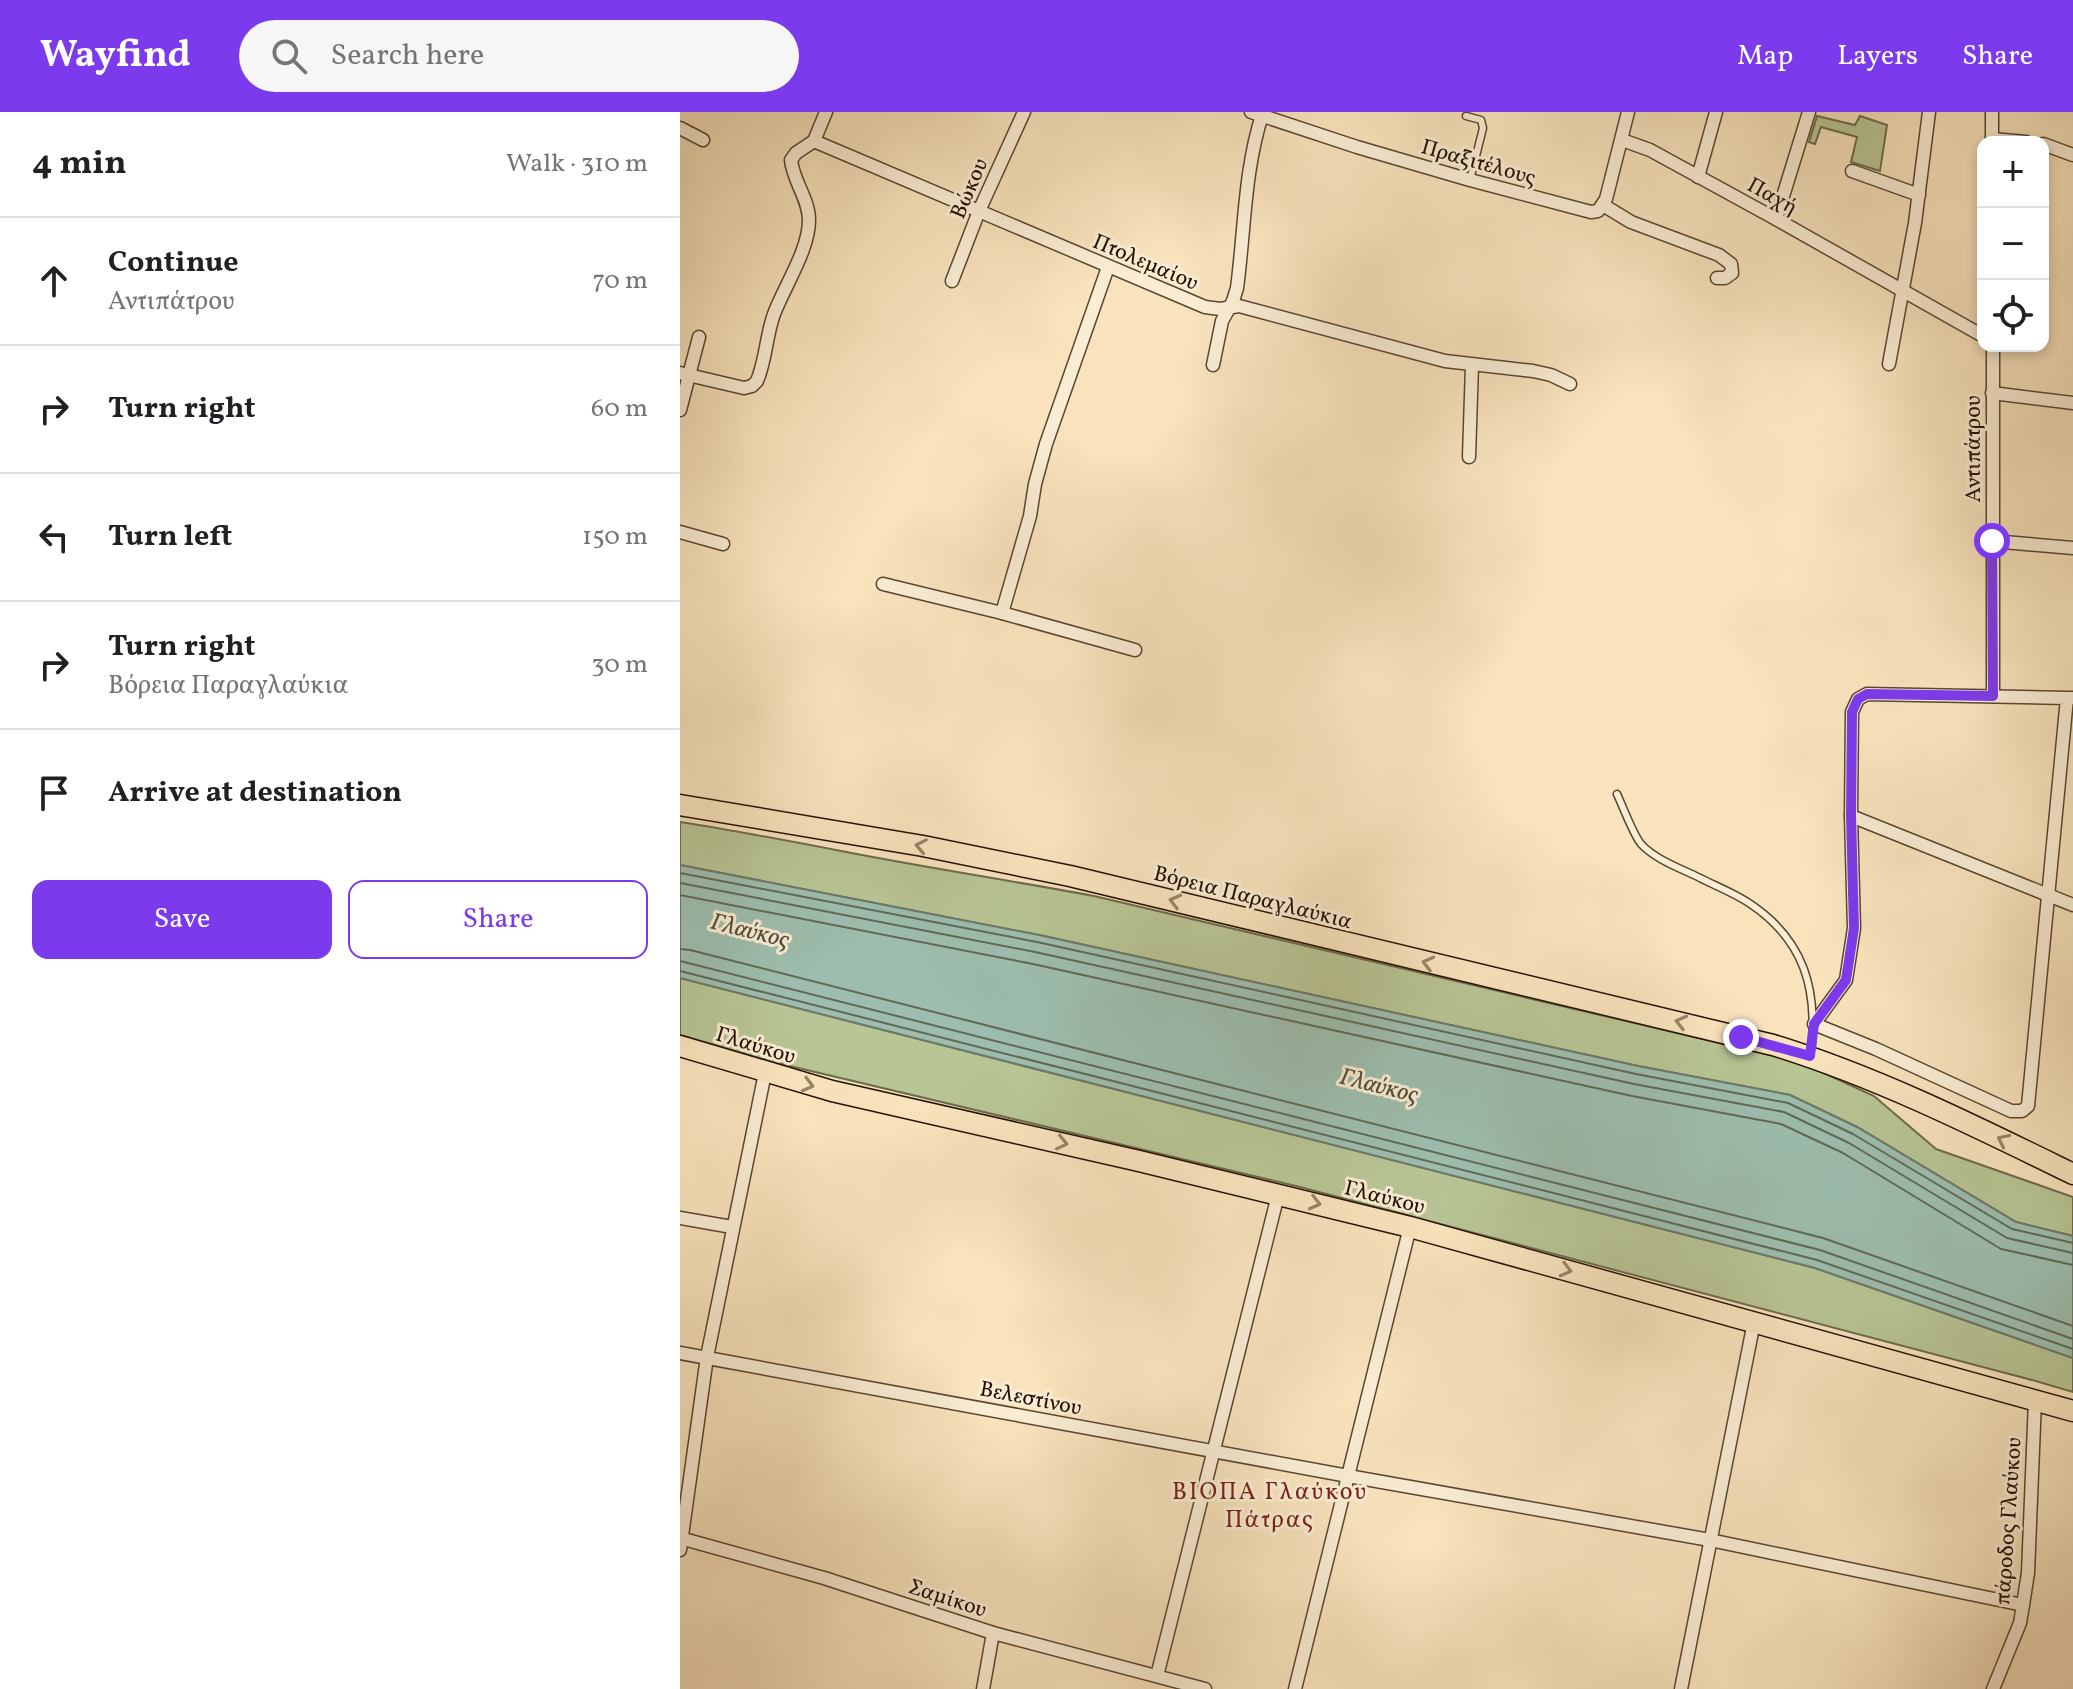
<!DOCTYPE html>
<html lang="en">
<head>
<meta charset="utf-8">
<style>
	body { margin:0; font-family:Vollkorn,serif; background:#f6f6f6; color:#202124 }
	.controls { position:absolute; right:24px; top:24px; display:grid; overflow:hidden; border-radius:16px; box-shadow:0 4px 12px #0003 }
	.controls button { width:72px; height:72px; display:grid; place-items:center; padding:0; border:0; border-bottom:2px solid #e0e0e0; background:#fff; color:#202124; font:40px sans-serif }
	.stop { position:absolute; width:24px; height:24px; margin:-18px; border:6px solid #7c3aed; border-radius:50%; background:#fff }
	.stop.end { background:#7c3aed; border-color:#fff; box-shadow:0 2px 8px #0008 }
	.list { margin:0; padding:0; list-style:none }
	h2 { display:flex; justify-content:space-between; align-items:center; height:104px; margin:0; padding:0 32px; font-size:34px }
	h2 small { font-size:26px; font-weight:400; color:#757577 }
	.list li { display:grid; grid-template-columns:52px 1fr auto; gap:24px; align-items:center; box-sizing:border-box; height:128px; padding:0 32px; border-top:2px solid #e0e0e0 }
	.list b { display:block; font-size:30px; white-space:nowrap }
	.list p { margin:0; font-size:26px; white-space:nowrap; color:#757577 }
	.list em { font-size:26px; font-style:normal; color:#757577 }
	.actions { display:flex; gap:16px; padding:24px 32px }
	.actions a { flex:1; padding:18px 0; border:2px solid #7c3aed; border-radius:16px; text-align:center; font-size:28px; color:#7c3aed }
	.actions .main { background:#7c3aed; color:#fff }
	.icon { flex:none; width:44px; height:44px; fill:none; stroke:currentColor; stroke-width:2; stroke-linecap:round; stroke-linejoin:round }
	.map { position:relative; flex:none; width:1393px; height:1577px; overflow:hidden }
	header { display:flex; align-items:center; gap:48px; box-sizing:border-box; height:112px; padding:0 40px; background:#7c3aed; color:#fff }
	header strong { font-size:38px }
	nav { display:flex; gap:44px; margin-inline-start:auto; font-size:28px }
	.search { width:560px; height:72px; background:#f6f6f6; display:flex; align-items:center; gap:20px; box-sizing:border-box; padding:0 28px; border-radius:44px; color:#757577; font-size:30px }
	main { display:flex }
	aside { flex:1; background:#fff }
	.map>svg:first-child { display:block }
</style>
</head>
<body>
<header>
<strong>Wayfind</strong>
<div class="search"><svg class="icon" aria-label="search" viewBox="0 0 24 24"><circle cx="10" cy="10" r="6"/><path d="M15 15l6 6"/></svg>Search here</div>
<nav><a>Map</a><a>Layers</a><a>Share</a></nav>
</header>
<main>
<aside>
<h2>4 min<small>Walk · 310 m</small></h2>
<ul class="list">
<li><svg class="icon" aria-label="ahead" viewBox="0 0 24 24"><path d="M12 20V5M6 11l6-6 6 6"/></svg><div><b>Continue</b><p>Αντιπάτρου</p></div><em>70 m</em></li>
<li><svg class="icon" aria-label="right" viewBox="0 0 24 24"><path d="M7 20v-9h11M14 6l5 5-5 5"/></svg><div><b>Turn right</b></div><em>60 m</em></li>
<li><svg class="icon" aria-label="left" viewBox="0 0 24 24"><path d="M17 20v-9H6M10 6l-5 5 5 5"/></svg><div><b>Turn left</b></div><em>150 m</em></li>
<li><svg class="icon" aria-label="right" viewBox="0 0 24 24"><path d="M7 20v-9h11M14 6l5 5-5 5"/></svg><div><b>Turn right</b><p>Βόρεια Παραγλαύκια</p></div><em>30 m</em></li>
<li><svg class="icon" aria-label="arrive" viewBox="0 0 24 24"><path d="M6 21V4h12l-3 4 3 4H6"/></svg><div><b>Arrive at destination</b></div></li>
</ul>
<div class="actions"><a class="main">Save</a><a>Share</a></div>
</aside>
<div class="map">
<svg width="1393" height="1577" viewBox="0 0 1393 1577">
	<rect width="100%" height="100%" fill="#f8e3bd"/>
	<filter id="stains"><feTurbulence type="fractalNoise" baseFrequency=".0025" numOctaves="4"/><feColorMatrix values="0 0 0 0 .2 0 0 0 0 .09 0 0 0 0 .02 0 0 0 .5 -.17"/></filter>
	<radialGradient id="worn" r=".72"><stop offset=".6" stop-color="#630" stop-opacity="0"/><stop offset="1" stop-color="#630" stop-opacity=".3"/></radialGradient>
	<g fill="#b8c595" stroke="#6e6b4b" stroke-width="2">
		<polygon points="1137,4 1175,13 1180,4 1207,13 1200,59 1171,50 1177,25 1141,15 1135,32 1129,30"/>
		<path d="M0 710C52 718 104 728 156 738 242 755 328 768 414 784L1103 946 1135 957 1194 984 1256 1037 1393 1085V1124L1336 1110 1177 1015 1110 983 958 954 359 823 0 753Z"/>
		<polygon points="0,866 1135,1156 1393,1246 1393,1280 1352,1268 620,1075 93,950 0,923"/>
	</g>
	<polygon fill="#9dbeaf" stroke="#6d7969" stroke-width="2" points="0,753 359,823 958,954 1110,983 1177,1015 1336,1110 1393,1124 1393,1246 1135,1156 0,866"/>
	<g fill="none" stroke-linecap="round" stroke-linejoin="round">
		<g stroke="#606858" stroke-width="2">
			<polyline points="0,761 357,830 956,962 1108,991 1173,1022 1332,1117 1393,1131"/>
			<polyline points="0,771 355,840 954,972 1104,1000 1169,1031 1327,1126 1393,1141"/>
			<polyline points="0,783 353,852 952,984 1101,1012 1163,1041 1321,1137 1393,1153"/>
			<polyline points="0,837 10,838 1143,1126 1393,1214"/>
			<polyline points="0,849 1140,1138 1393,1227"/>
			<polyline points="0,859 1137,1148 1393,1237"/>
		</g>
		<g stroke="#594630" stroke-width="9">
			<g id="service">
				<polyline points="786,4 801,8 803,16 790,68"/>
				<path d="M937 682C943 695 953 722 961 732 976 748 1000 756 1020 766 1036 774 1054 781 1069 791 1125 828 1138 878 1131 941"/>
			</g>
		</g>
		<g stroke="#594630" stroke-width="15">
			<g id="minor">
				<polyline points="571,0 677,35 790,68 911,100 918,99 926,87 948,0"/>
				<polyline points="1312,0 1312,30"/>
				<polyline points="0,16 23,28"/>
				<polyline points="1312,27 1346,30"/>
				<polyline points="942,28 970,38 1096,107 1303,224"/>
				<polyline points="134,29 525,195 540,197 559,194 765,249 853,259 871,263 890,272"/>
				<polyline points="1363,32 1393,43"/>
				<polyline points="1172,59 1239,83"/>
				<polyline points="1018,65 1036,0"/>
				<polyline points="923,93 951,110 1039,143 1051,152 1052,161 1045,166 1037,166"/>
				<polyline points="1096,107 1129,0"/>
				<polyline points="272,169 299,99 344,0"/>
				<polyline points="1313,234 1313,584"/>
				<polyline points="1209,252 1235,111 1249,0"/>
				<path d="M533 253 542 209 553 189 557 176C565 116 564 58 583 0"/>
				<path d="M0 261 64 276 72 274 77 269C86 248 86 224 94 202 105 173 129 138 129 108 129 87 113 69 111 48L116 41 134 29 146 0"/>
				<polyline points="1312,281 1393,291"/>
				<polyline points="0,298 19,225"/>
				<polyline points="789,345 792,253"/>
				<polyline points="0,420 43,432"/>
				<polyline points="1312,429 1393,436"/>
				<polyline points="203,472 322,501 455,538"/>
				<polyline points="322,501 350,404 355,372 366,332 428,155"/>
				<polyline points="1387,586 1348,994 1342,999 1331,999 1196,937 1134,912 1166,868 1174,816 1171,704 1172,600 1178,587 1187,582 1387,586 1393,586"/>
				<polyline points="1171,704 1393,793"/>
				<polyline points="0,1106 52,1115"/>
				<polyline points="0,1241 668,1364 1030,1428 1343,1493"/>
				<polyline points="0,1426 144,1466 313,1521 525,1577"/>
				<polyline points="0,1438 27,1245 85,961"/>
				<polyline points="477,1564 598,1083"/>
				<polyline points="303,1577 313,1521"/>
				<polyline points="615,1577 730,1115"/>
				<polyline points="1001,1577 1074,1210"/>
				<polyline points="1313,1577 1340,1511 1343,1493 1348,1461 1355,1288"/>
			</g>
		</g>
		<g stroke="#241101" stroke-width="23">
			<g id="primary">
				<path d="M0 693 243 734 390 764 1093 933C1197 965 1295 1014 1393 1062"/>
				<polyline points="0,934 152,979 459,1049 730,1115 1393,1299"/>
			</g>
		</g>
		<use href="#service" stroke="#faedd4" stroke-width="6"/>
		<use href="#minor" stroke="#faedd4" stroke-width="12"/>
		<use href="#primary" stroke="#f8e3bd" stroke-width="20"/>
	</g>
	<defs><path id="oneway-chevron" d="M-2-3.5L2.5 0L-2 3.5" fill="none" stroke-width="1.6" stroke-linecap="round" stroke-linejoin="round" transform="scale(2)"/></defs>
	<g stroke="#998468">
		<use href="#oneway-chevron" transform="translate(241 734) rotate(-169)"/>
		<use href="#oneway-chevron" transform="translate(495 789) rotate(-166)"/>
		<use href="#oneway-chevron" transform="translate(748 851) rotate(-166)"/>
		<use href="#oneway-chevron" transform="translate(1001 910) rotate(-166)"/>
		<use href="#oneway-chevron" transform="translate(128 973) rotate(15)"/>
		<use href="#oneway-chevron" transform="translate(1323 1028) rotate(-154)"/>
		<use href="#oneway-chevron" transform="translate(382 1031) rotate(13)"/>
		<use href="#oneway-chevron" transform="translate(635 1091) rotate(14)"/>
		<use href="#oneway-chevron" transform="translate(886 1158) rotate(15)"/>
	</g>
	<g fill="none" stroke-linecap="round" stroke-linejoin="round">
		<polyline stroke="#7c3aed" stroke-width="10" points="1061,925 1130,944 1134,912 1166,868 1174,816 1171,704 1172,600 1178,587 1187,582 1313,584 1312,429"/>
	</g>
	<g text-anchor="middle" stroke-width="6" stroke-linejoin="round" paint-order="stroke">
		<g font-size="22" fill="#241101" stroke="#faedd4">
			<text transform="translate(799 49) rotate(16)" y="8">Πραξιτέλους</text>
			<text transform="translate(288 76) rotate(-67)" y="8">Βώκου</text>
			<text transform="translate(1093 83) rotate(29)" y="8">Παχή</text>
			<text transform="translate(466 149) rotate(23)" y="8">Πτολεμαίου</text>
			<text transform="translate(1292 337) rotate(-90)" y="8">Αντιπάτρου</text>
			<text transform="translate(573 784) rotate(14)" y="8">Βόρεια Παραγλαύκια</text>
			<text transform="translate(76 932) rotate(17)" y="8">Γλαύκου</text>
			<text transform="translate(705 1084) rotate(14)" y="8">Γλαύκου</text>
			<text transform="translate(351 1285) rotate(11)" y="8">Βελεστίνου</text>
			<text transform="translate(1327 1409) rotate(-86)" y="8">πάροδος Γλαύκου</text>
			<text transform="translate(268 1485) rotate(18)" y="8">Σαμίκου</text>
		</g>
		<g font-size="24" font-style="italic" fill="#4e4e3e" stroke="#faedd4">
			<text transform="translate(70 818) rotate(14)" y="8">Γλαύκος</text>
			<text transform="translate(699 973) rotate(14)" y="8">Γλαύκος</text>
		</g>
		<g font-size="24" letter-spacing="2" fill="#7a1f14" stroke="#faedd4">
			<text x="590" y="1387">ΒΙΟΠΑ Γλαύκου<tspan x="590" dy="28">Πάτρας</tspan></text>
		</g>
	</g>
	<rect width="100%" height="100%" filter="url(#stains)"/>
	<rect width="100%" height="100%" fill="url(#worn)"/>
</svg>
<div class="controls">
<button>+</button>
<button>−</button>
<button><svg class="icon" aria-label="locate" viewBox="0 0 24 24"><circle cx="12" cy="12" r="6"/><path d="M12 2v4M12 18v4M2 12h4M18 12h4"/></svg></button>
</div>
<div class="stop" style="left:1312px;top:429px"></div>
<div class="stop end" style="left:1061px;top:925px"></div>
</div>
</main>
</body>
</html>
